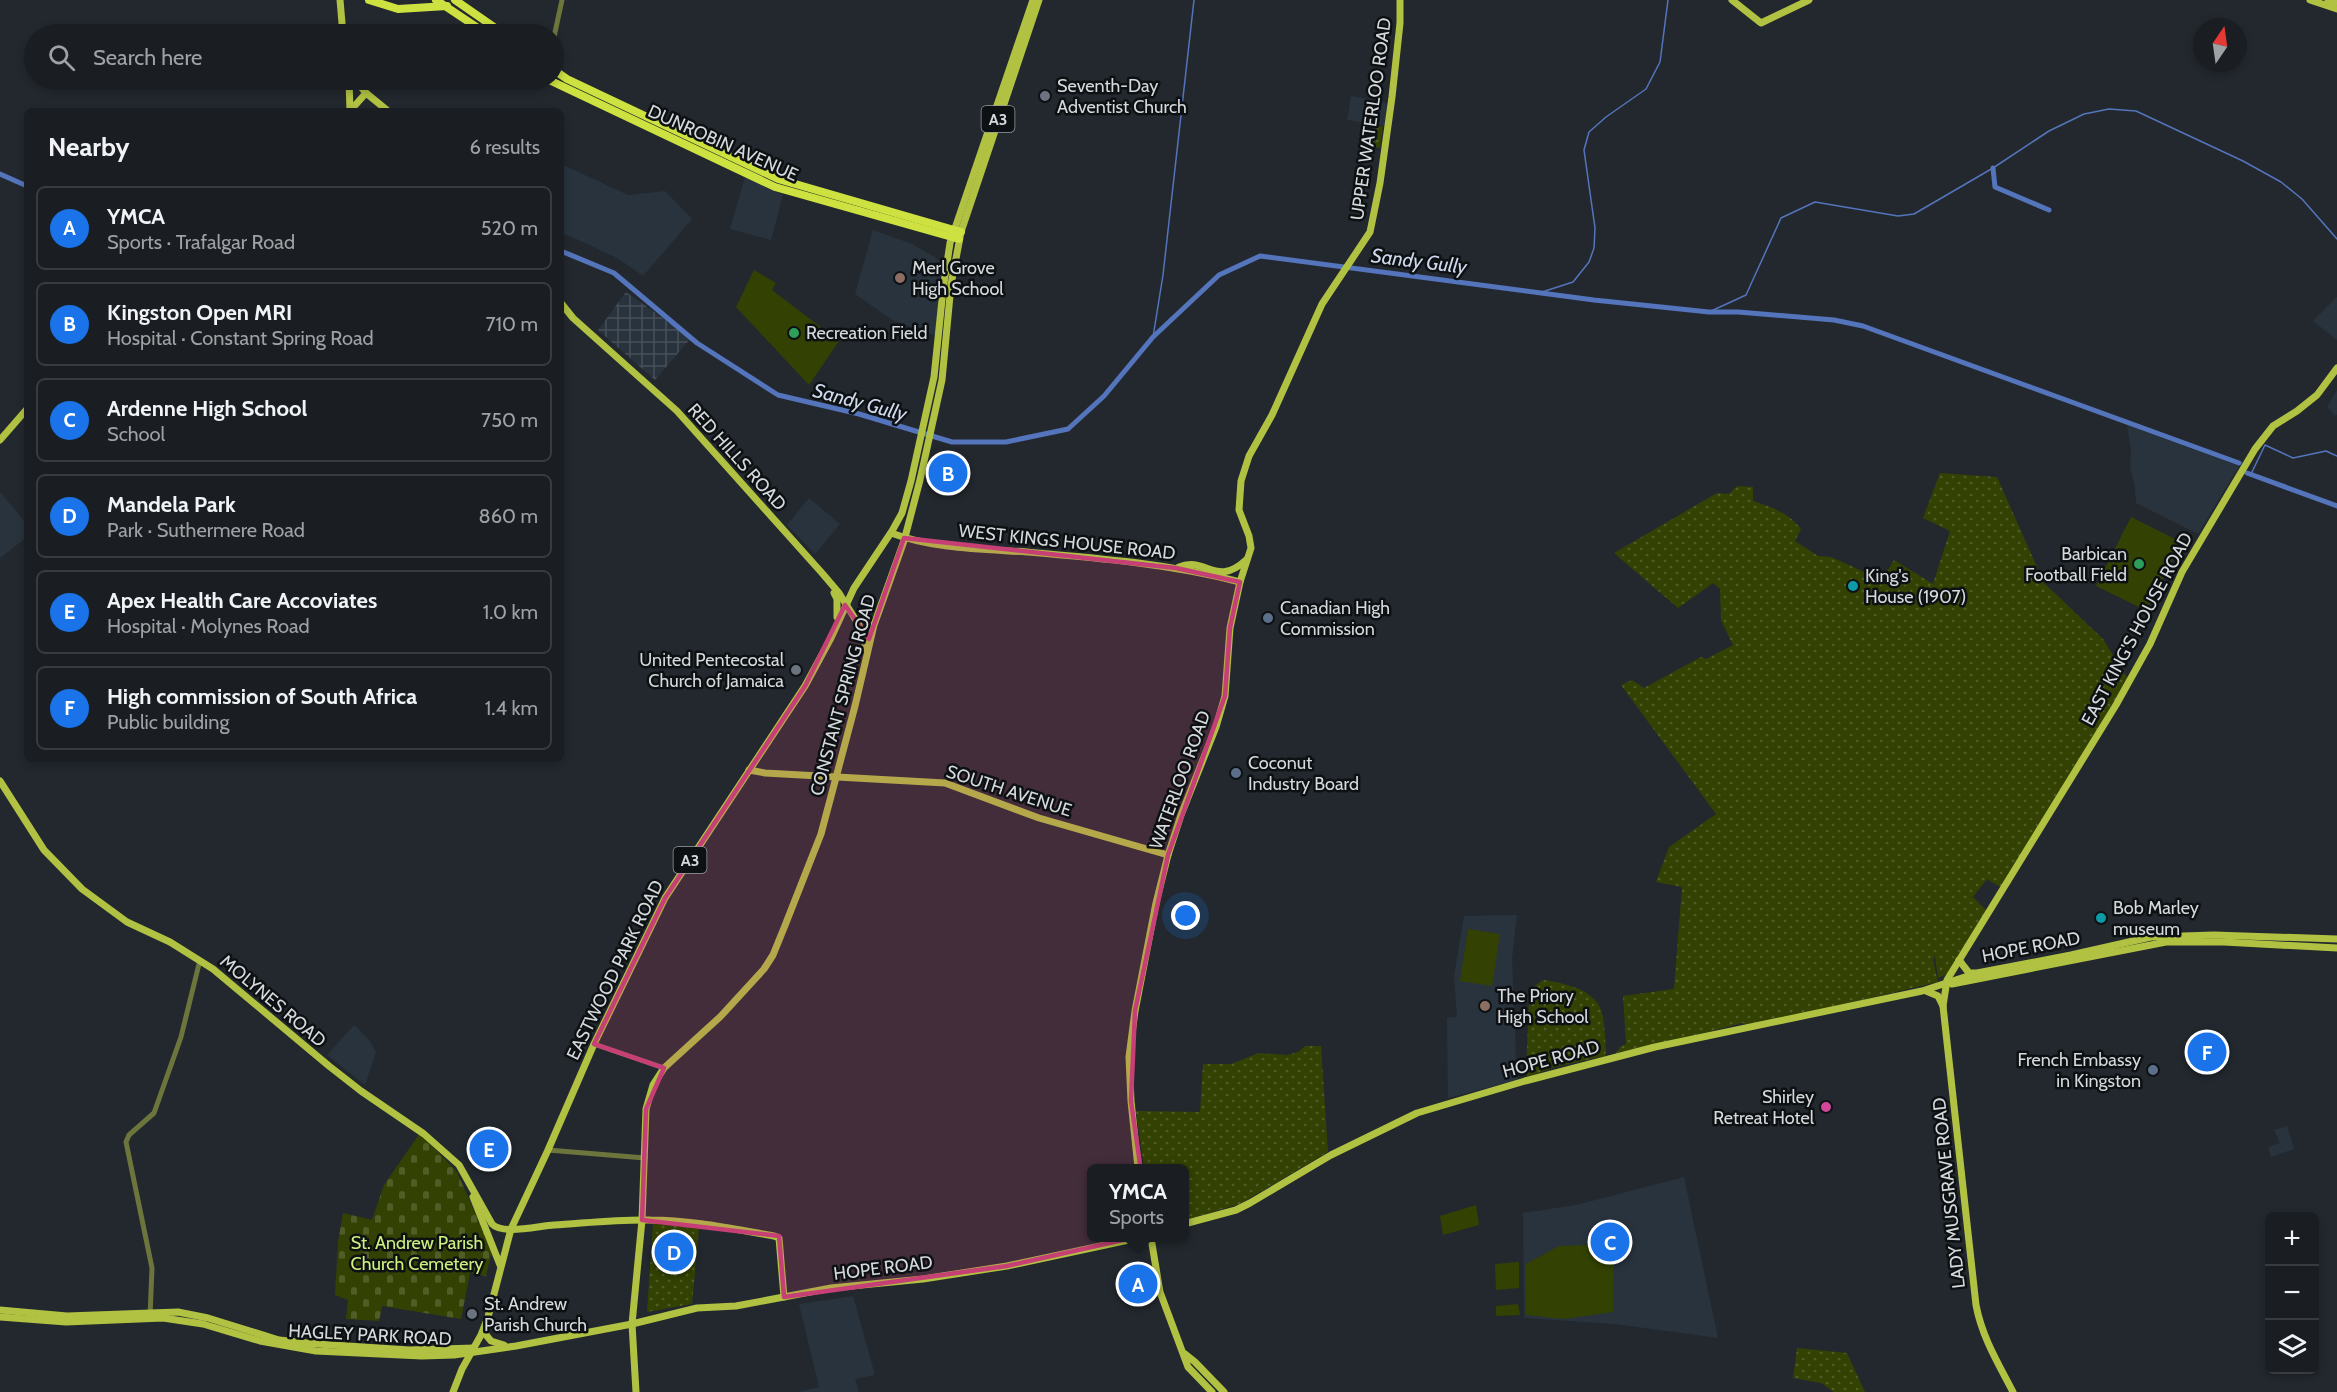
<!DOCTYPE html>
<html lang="en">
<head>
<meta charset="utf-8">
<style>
	body { margin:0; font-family:Cabin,sans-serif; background:#272b2f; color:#f1f3f6 }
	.controls { position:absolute; right:18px; bottom:18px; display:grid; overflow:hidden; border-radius:9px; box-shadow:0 3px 9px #0003 }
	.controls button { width:54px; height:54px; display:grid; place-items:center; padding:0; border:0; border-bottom:2px solid #383c40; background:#1a1e22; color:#f1f3f6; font:30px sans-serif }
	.compass { position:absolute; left:2193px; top:18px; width:54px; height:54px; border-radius:50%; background:#1a1e22; box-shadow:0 3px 9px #0003; rotate:13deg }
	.you { position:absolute; left:1186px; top:916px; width:21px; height:21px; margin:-15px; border:4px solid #fff; border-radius:50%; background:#1a73e8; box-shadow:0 0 0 9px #1a73e833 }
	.badge { display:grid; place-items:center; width:39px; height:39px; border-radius:50%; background:#1a73e8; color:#fff; font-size:20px; font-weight:700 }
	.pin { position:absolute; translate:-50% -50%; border:3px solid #fff; box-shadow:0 2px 6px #0006 }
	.popup { position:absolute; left:1087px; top:1164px; width:102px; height:78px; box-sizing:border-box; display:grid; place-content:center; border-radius:9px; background:#1a1e22; filter:drop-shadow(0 2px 4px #0005); font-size:20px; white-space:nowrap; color:#9fa2a5 }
	.popup b { font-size:22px; color:#f1f3f6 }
	.popup::after { content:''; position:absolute; left:50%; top:100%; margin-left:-12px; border:12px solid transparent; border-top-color:#1a1e22 }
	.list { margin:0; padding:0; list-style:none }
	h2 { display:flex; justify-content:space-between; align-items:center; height:78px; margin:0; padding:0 24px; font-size:26px }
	h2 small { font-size:20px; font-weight:400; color:#9fa2a5 }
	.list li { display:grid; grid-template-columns:39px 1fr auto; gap:18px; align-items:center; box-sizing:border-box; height:84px; margin:0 12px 12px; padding:0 12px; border:2px solid #383c40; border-radius:9px }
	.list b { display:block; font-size:22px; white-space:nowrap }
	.list p { margin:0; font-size:20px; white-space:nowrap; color:#9fa2a5 }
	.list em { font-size:20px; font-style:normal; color:#9fa2a5 }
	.icon { flex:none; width:33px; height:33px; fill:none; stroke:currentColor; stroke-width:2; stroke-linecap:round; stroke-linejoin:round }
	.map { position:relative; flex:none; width:2337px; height:1392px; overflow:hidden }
	.search { position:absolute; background:#1a1e22; box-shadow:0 3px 9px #0003; left:24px; top:24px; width:540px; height:66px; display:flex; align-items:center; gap:15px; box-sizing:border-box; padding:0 21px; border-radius:33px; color:#9fa2a5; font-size:22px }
	.panel { position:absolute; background:#1a1e22; box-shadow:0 3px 9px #0003; left:24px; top:108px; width:540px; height:654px; border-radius:9px }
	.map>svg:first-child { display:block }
</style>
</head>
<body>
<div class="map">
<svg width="2337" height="1392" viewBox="0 0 2337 1392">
	<defs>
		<pattern id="industrial-grid" width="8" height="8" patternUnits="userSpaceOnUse" patternTransform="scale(1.5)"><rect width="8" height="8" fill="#29333d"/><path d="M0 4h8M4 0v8" fill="none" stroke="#475058"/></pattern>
		<pattern id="cemetery-stones" width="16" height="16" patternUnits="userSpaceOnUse" patternTransform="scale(1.5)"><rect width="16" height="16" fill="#334202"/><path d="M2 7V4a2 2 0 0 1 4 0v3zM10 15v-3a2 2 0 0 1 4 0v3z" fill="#505d26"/></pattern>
		<pattern id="park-dots" width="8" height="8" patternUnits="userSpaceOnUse" patternTransform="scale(1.5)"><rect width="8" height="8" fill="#334202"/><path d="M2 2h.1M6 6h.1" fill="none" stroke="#505d26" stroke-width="1.8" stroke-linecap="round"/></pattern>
		<pattern id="water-rules" width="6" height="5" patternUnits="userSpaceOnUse" patternTransform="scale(1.5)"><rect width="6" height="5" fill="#5474bc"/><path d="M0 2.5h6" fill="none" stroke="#4c608b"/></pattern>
	</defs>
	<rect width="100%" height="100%" fill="#22282e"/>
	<g fill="#29333d">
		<polygon points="1351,96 1384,102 1387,105 1386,126 1347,120"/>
		<polygon points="561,164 628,195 665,191 692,219 643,276 619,259 570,236 561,234"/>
		<polygon points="745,177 783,195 771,240 730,229"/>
		<polygon points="873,230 912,244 943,262 936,336 894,321 855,294"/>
		<polygon points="2337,297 2337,340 2313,321"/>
		<polygon points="2337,390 2337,414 2335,416 2327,407"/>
		<polygon points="2127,425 2239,466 2198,534 2136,503 2135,486 2130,468 2131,449"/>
		<polygon points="0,492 27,524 27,537 0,558"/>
		<polygon points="809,498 840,524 815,554 787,525"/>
		<polygon points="1517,915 1512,958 1517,1080 1448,1098 1447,1018 1457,1017 1454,976 1464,916"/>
		<polygon points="354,1025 370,1041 376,1052 365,1085 327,1055"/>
		<polygon points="2287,1126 2294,1149 2271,1157 2268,1147 2280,1143 2274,1130"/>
		<polygon points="1684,1177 1718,1338 1615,1324 1524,1318 1523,1213 1576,1205"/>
		<polygon points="853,1296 875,1375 855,1379 859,1392 798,1392 819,1387 799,1304"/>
	</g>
	<polygon fill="url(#industrial-grid)" points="626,292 691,338 655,380 598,330"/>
	<polygon fill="url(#cemetery-stones)" points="420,1133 457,1172 492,1251 486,1276 470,1273 461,1319 382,1306 379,1321 346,1319 348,1300 335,1295 338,1242 343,1213 372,1220 384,1185"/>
	<g fill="url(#park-dots)">
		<polygon points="1374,126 1383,126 1380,148 1370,146"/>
		<path d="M1940 473 1997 477 2044 583 2103 639 2128 679 2002 888 1987 879 1973 897 1986 910 1947 974 1938 978 1935 956 1933 960 1938 982 1752 1026 1742 1023 1675 1041 1616 1053 1620 1047 1626 1044 1623 996 1674 989 1682 887 1656 882 1669 847 1716 814 1621 685 1632 680 1644 688 1701 657 1706 659 1733 645 1721 620 1720 589 1713 583 1678 608 1614 553 1717 493 1729 494 1737 486 1753 487V501C1772 507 1789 513 1801 529L1795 541 1818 556 1831 557 1882 580 1894 560 1933 584 1950 531 1923 518Z"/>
		<path d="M1543 980C1564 983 1596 989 1602 1013 1605 1025 1605 1039 1606 1051L1605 1056 1552 1068 1528 1077 1526 1073 1529 1000 1533 987Z"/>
		<polygon points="1305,1046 1321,1046 1328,1152 1240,1204 1185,1220 1184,1168 1144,1168 1136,1111 1200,1112 1203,1064 1231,1064 1259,1053 1287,1055 1298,1052"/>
		<polygon points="653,1223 699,1229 692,1304 647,1312"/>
		<polygon points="1797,1348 1847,1353 1865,1392 1834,1392 1821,1383 1793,1378"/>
	</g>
	<g fill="#334202">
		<polygon points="754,270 776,283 772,290 839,341 809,385 736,307"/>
		<polygon points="2131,517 2181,542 2147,611 2096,586"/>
		<polygon points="1468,929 1500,934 1492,986 1460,981"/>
		<polygon points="1476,1205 1479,1225 1443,1235 1440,1216"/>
		<polygon points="1614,1244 1613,1312 1564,1319 1526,1315 1526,1264 1559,1246"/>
		<polygon points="1519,1262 1519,1288 1496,1290 1495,1264"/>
		<polygon points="1518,1304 1520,1315 1496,1316 1496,1306"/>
	</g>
	<polygon fill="url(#water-rules)" points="1146,1276 1150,1295 1133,1298 1129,1278"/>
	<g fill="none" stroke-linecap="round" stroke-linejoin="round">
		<g stroke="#5474bc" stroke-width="1.5">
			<polyline points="1539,293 1573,282 1589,262 1594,248 1595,228 1584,150 1589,132 1606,117 1646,89 1660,62 1668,0"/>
			<polyline points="1709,312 1746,295 1781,218 1815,202 1898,216 1914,214 1993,168 2049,131 2084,114 2109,109 2136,111 2243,161 2281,182 2302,199 2337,239"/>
			<polyline points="1153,337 1163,275 1194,0"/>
			<polyline points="2251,474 2265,445 2293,458 2326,451 2337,456"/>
		</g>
		<g stroke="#5474bc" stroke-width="5">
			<polyline points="1993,168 1995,187 2049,210"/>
			<polyline points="0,174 27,186"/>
			<polyline points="561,251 614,273 697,343 778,395 859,414 952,442 1006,442 1068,429 1104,396 1153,337 1219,275 1260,256 1594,300 1709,312 1738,312 1834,320 1863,326 2239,463"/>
			<polyline points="2247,473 2337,506"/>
		</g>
		<g stroke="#6c753c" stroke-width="5">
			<polyline points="554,37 562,0"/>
			<polyline points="594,1044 664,1068"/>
			<polyline points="548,1150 645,1158"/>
			<polyline points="150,1316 152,1268 126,1142 129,1135 154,1113 181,1037 200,960"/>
		</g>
		<g stroke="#b1c242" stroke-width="7">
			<polyline points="340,0 342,23 341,34"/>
			<polyline points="1732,0 1761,23 1809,0"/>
			<polyline points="2310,0 2337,9"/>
			<polyline points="2328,0 2337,2"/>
			<polyline points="349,80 350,111"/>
			<polyline points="355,80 366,93 388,111"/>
			<polyline points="350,111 366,93"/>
			<polyline points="561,303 573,318 677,411 822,573 839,593 859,625 867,650"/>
			<polyline points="0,440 27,409"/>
			<path d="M891 533C934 549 981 549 1027 552 1098 558 1170 564 1240 582"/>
			<path d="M1179 567C1206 556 1216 588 1246 560"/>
			<polyline points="834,593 837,599 837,617"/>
			<polyline points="749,770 765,773 945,783 1039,818 1168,855"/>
			<path d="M0 781 44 850 82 889 127 922 170 942 213 969 329 1066 361 1091 424 1134 459 1165 492 1224C502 1235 538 1226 554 1225 586 1223 619 1219 651 1220 692 1220 733 1229 774 1236L779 1238 784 1297"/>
			<polyline points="1959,960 1969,973 1975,973"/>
			<polyline points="1952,984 2166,942 2224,942 2337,948"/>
			<polyline points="1926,991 1938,996 1943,1006"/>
			<polyline points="1138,1168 1131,1101 1129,1057 1135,1011 1156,903 1168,855 1181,815 1216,727 1225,696 1230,628 1240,582 1251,548 1249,536 1239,510 1241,481 1249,456 1272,415 1322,304 1370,232 1380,183 1392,97 1400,23 1400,0"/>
			<polyline points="473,1197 500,1265"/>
			<polyline points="1184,1224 1236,1210 1250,1203 1331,1155 1417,1113 1525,1081 1655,1047 1922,991 1977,973 2071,955 2151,937 2214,935 2337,939"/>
			<polyline points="1151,1238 1160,1292 1188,1367 1212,1392"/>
			<polyline points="0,1310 67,1316 178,1312 208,1318 279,1340 317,1344 409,1350 474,1348"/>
			<polyline points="0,1317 66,1322 163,1318 203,1324 260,1341 316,1351 422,1356 454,1355 516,1346 632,1324 697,1308 736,1306 831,1288 923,1279 1007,1266 1138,1238"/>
			<polyline points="485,1327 486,1335 491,1341 504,1345"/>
			<polyline points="1185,1354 1195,1362 1224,1392"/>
			<polyline points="453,1392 462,1369 481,1335 488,1317 511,1229 548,1150 594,1044 665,898 805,686 831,638 854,588 892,531 902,513 911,481 934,377 943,290 950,243 1033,0"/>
			<polyline points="636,1392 632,1324 642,1220 646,1109 653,1085 664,1068 720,1017 764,969 773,955 784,928 821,834 855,706 874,625 904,541 920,480 942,380 951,285 961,232 1039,0"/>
			<path d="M2013 1392C1998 1363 1982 1337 1976 1305L1943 1006 1947 980 2116 705 2150 644 2182 572 2255 449 2273 426 2297 411 2317 395 2337 368"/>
		</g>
		<g stroke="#cde140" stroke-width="8">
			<polyline points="369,0 398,9 447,6"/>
			<polyline points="436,0 487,34"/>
			<polyline points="455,0 504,34"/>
			<polyline points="554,70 567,79 778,179 961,232"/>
			<polyline points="549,80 775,187 959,239"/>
		</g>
	</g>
	<path fill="#c63f75" fill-opacity="0.2" stroke="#c63f75" stroke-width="4.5" stroke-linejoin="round" d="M904 538 1176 568 1240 582 1230 628 1225 696 1168 855 1135 1011 1131 1101 1150 1234 1007 1266 784 1297 779 1236 642 1220 646 1109 664 1068 594 1044 665 898 805 686 845 605 869 639Z"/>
	<g fill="#6b7280" stroke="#0e1113" stroke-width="2">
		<circle cx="1045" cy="96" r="6"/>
		<circle cx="796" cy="670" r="6"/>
		<circle cx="472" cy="1314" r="6"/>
	</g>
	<g fill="#8d6e63" stroke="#0e1113" stroke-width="2">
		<circle cx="900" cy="278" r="6"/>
		<circle cx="1485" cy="1006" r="6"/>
	</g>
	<g fill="#2e9e5b" stroke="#0e1113" stroke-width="2">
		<circle cx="794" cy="333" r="6"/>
		<circle cx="2139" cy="564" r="6"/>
	</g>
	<g fill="#0f9aa8" stroke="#0e1113" stroke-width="2">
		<circle cx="1853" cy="586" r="6"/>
		<circle cx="2101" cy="918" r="6"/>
	</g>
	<g fill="#5c6f8a" stroke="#0e1113" stroke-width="2">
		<circle cx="1268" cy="618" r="6"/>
		<circle cx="1236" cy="773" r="6"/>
		<circle cx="2153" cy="1070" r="6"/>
	</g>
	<circle fill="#d1479c" stroke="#0e1113" stroke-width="2" cx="1826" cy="1107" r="6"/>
	<g text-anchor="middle" stroke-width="5" stroke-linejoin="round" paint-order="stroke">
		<g fill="#0e1113" stroke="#999da0" stroke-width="1.5">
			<rect x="981.5" y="106" width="33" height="26" rx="4.5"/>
			<rect x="673.5" y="847" width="33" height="26" rx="4.5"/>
		</g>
		<g font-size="16" font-weight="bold" fill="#d5d9dc">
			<text x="998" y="125">A3</text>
			<text x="690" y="866">A3</text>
		</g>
		<g font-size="18" fill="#d5d9dc" stroke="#0e1113" text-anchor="start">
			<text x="1057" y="92">Seventh-Day<tspan x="1057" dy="21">Adventist Church</tspan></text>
			<text x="912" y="274">Merl Grove<tspan x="912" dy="21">High School</tspan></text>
			<text x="806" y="339">Recreation Field</text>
			<text x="2127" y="560" text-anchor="end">Barbican<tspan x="2127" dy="21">Football Field</tspan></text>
			<text x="1865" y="582">King's<tspan x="1865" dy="21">House (1907)</tspan></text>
			<text x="1280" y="614">Canadian High<tspan x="1280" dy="21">Commission</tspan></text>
			<text x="784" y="666" text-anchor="end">United Pentecostal<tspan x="784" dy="21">Church of Jamaica</tspan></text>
			<text x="1248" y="769">Coconut<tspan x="1248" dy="21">Industry Board</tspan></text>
			<text x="2113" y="914">Bob Marley<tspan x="2113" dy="21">museum</tspan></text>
			<text x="1497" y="1002">The Priory<tspan x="1497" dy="21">High School</tspan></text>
			<text x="2141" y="1066" text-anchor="end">French Embassy<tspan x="2141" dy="21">in Kingston</tspan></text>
			<text x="1814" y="1103" text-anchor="end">Shirley<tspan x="1814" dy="21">Retreat Hotel</tspan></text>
			<text x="484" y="1310">St. Andrew<tspan x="484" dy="21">Parish Church</tspan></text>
		</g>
		<g font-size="18" fill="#d5d9dc" stroke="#0e1113">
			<text transform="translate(1371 119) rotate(-82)" y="6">UPPER WATERLOO ROAD</text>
			<text transform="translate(723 143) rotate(24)" y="6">DUNROBIN AVENUE</text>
			<text transform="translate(737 457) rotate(48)" y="6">RED HILLS ROAD</text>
			<text transform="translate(1067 542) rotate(6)" y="6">WEST KINGS HOUSE ROAD</text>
			<text transform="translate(2137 629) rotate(-62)" y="6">EAST KING'S HOUSE ROAD</text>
			<text transform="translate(843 695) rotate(-75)" y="6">CONSTANT SPRING ROAD</text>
			<text transform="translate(1180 780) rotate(-70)" y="6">WATERLOO ROAD</text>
			<text transform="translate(1009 791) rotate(18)" y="6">SOUTH AVENUE</text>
			<text transform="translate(2031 947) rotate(-11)" y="6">HOPE ROAD</text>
			<text transform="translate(615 970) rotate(-64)" y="6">EASTWOOD PARK ROAD</text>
			<text transform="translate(273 1001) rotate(40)" y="6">MOLYNES ROAD</text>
			<text transform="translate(1551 1059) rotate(-15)" y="6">HOPE ROAD</text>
			<text transform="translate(1949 1193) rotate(-96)" y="6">LADY MUSGRAVE ROAD</text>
			<text transform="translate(883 1268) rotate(-7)" y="6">HOPE ROAD</text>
			<text transform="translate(370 1335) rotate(3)" y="6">HAGLEY PARK ROAD</text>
		</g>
		<g font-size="18" fill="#cef17e" stroke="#0e1113">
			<text x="417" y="1249">St. Andrew Parish<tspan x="417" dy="21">Church Cemetery</tspan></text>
		</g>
		<g font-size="20" font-style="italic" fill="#cfd9ed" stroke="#0e1113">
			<text transform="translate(1419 261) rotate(7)" y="7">Sandy Gully</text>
			<text transform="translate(860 402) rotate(15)" y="7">Sandy Gully</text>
		</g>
	</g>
</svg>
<div class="controls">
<button>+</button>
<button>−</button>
<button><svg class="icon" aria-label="layers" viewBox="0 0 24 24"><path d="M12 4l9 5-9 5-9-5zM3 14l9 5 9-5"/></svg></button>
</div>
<svg class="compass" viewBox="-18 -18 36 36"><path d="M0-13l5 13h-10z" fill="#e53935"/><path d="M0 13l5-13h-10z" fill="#9fa2a5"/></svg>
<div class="you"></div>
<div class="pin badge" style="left:1138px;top:1284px">A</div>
<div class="popup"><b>YMCA</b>Sports</div>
<div class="pin badge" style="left:948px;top:473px">B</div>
<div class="pin badge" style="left:1610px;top:1242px">C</div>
<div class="pin badge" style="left:674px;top:1252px">D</div>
<div class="pin badge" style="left:489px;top:1149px">E</div>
<div class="pin badge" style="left:2207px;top:1052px">F</div>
<div class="search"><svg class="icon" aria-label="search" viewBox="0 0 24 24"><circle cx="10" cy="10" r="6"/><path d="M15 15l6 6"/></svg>Search here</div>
<section class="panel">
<h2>Nearby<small>6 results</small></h2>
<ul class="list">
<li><span class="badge">A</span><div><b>YMCA</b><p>Sports · Trafalgar Road</p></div><em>520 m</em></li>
<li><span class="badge">B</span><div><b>Kingston Open MRI</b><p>Hospital · Constant Spring Road</p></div><em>710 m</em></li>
<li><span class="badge">C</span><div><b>Ardenne High School</b><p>School</p></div><em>750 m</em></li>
<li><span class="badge">D</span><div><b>Mandela Park</b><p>Park · Suthermere Road</p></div><em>860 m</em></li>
<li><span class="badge">E</span><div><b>Apex Health Care Accoviates</b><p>Hospital · Molynes Road</p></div><em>1.0 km</em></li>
<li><span class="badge">F</span><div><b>High commission of South Africa</b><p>Public building</p></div><em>1.4 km</em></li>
</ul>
</section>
</div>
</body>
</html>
